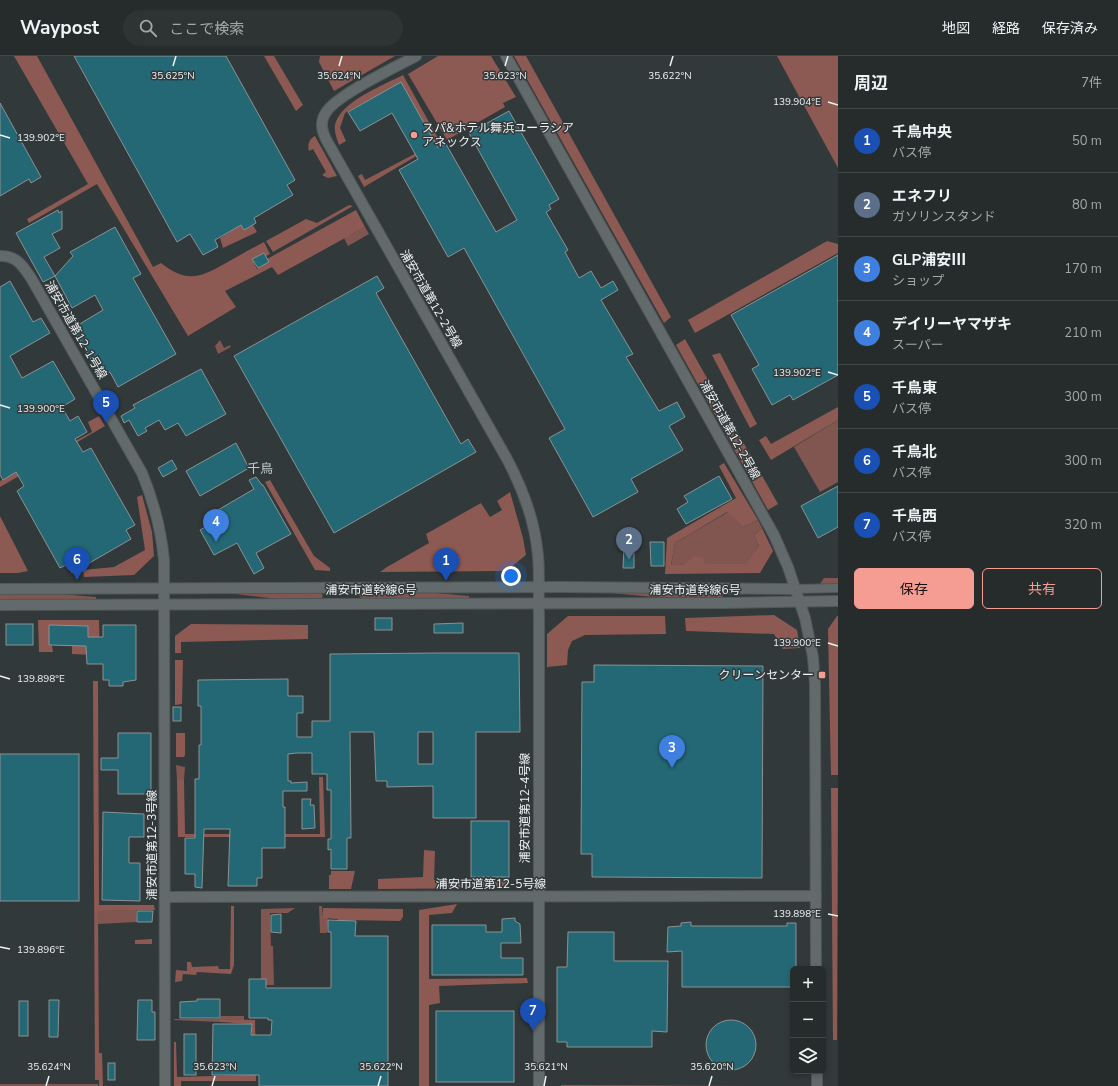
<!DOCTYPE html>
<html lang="ja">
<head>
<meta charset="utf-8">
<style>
	body { margin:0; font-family:"Nunito Sans","Noto Sans JP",sans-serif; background:#2e3334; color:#f1f3f6 }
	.controls { position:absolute; right:12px; bottom:12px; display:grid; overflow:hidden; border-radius:6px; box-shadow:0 2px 6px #0003 }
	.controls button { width:36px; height:36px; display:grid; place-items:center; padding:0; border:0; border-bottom:1px solid #424748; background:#262b2c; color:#f1f3f6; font:20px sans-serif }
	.you { position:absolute; left:511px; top:520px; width:14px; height:14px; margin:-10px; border:3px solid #fff; border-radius:50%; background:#1a73e8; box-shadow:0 0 0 6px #1a73e833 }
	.badge { display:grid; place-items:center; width:26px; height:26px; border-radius:50%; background:#f59c93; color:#fff; font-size:13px; font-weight:700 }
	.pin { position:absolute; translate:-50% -33px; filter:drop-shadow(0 1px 2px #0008) }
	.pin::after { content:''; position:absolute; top:21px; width:14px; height:12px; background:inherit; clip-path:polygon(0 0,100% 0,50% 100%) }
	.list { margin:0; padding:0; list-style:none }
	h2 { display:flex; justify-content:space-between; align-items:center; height:52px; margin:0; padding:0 16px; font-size:17px }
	h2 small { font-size:13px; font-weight:400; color:#a4a7a9 }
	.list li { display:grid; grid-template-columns:26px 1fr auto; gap:12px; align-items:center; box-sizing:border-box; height:64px; padding:0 16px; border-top:1px solid #424748 }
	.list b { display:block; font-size:15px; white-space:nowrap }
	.list p { margin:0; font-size:13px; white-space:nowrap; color:#a4a7a9 }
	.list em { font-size:13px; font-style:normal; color:#a4a7a9 }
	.actions { display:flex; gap:8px; padding:12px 16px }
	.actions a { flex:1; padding:9px 0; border:1px solid #f59c93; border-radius:6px; text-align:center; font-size:14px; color:#f59c93 }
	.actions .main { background:#f59c93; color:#111 }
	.icon { flex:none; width:22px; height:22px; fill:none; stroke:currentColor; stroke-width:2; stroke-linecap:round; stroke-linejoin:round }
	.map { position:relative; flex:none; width:838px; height:1030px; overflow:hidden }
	header { display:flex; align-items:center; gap:24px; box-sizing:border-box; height:56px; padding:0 20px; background:#262b2c; border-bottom:1px solid #424748 }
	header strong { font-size:19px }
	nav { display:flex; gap:22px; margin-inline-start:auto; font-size:14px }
	.search { width:280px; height:36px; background:#2e3334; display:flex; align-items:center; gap:10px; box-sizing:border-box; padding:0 14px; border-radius:22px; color:#a4a7a9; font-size:15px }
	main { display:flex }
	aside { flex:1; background:#262b2c }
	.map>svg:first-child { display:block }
</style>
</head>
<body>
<header>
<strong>Waypost</strong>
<div class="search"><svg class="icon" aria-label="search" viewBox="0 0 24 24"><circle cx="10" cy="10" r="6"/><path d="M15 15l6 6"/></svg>ここで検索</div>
<nav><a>地図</a><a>経路</a><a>保存済み</a></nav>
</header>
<main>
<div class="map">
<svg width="838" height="1030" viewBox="0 0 838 1030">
	<rect width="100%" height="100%" fill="#32393a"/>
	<g fill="#815550">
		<polygon points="365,171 369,178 348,190 344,182"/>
		<polygon points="220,284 224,292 230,289 231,291 218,298 215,290"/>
		<polygon points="838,364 838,426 820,436 794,391"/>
		<polygon points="728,456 743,471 758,464 762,472 754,479 759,490 747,508 671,509 675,487"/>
		<polygon points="824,522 838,522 838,528 820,528"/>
		<polygon points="610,535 678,535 723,539 722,541 654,541 610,537"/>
		<polygon points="235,536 321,537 323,540 322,542 278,543 235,538"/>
		<polygon points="361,536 424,536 469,540 469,542 361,542 358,538"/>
		<polygon points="48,537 96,541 96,543 0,544 0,538"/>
		<polygon points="176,709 185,711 184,724 177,724"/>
		<polygon points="319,850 322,850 323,862 328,862 327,877 320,877"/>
		<polygon points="295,852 288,857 270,857 271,890 273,890 274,929 266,929 261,923 261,853"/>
		<polygon points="136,854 137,866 98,868 98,855"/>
		<polygon points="221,960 244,960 244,964 221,963 220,966 174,964 174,963 220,963"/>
		<rect x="0" y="1028" width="98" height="2"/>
	</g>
	<g fill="#8d5953">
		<path d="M14 0H37L153 211 161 207C186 227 200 222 226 207 238 200 251 193 264 186L270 198 266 200 264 197 252 203 257 213 269 206 267 203 356 154 365 171 278 219 272 211 225 235 236 251 188 280 97 128 29 167 27 163 88 128Z"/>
		<polygon points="264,0 274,0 303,49 296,55"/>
		<polygon points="320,0 395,0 334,35 319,6"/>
		<polygon points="438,0 491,0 516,41 503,47 505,51 447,84 408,18"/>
		<polygon points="514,0 526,0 671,261 664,267"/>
		<polygon points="777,0 838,0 838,112"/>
		<path d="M403 19 440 86 364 131 358 120 362 118 365 124 426 92 401 27 345 57 340 72 346 85 339 89C338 85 335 79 335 74 333 48 384 29 403 19Z"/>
		<path d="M315 80 337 120 328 122 322 119 326 116 313 93 309 95C307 89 309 83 315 80Z"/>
		<polygon points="349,149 353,150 273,196 266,185 306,163 317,167"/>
		<polygon points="241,169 244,174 253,169 257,176 223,192 220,182"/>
		<polygon points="827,185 838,188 838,197 695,277 688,264"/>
		<polygon points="685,283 778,448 768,454 676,289"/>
		<polygon points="720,297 757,368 750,372 712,299"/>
		<polygon points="838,351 838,364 771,404 759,384 766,380 771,388"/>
		<polygon points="99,360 105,370 0,431 0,425 92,376 88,366"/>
		<polygon points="724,407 758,464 743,471 727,456 675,487 671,509 683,509 695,500 703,502 705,508 746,508 759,490 754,479 762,472 773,495 760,517 665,518 667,482 736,442 719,410"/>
		<polygon points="270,424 314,500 330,512 330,515 315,514 265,426"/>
		<polygon points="510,436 523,482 526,499 506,515 380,516 387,511 429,487 426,478 481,447 490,461 502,454 497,445"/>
		<polygon points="142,439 152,476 154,500 134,519 84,521 83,514 114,511 145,494 137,441"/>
		<polygon points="0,460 28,515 18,517 0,517"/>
		<polygon points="774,559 797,574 800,592 783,593 774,578 686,575 685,562"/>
		<polygon points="568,560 665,560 666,578 585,579 572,585 568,594 567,609 547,611 547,578"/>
		<polygon points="837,560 838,560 838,719 831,719 828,573"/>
		<polygon points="38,564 99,564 100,608 92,599 72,598 72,569 49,569 53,596 39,596"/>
		<polygon points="191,568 308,569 308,583 181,586 181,597 175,597 175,580"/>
		<polygon points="175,604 183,604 182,648 175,649"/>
		<polygon points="93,625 98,625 99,849 154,849 155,854 98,855 99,997 102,997 103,1030 99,1030 99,1024 95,1024"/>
		<polygon points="176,677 185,677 185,699 184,701 176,701"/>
		<polygon points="319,721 323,721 325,781 178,781 177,724 184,724 185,778 320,778"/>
		<polygon points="831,732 838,732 837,984 833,984"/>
		<polygon points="424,794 435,795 434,824 507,823 508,832 378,833 378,823 423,821"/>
		<polygon points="331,815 355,815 351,833 329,833 329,819 331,819"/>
		<polygon points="457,848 452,857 429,859 429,923 527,922 528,927 439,930 440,947 429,949 429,1030 419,1030 419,854"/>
		<polygon points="231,850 234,850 234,909 231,918 197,916 196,919 183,918 182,925 175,926 176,914 187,915 187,906 191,906 192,911 218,910 219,913 230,913"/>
		<polygon points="323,852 403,853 403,861 400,865 345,864 344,872 338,868 338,863 323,862"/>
		<polygon points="152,883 152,888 135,888 135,884"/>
		<polygon points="220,963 255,964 256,1025 181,1025 181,1030 174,1030 174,986 176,986 177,1021 251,1019 252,968 220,966"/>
		<polygon points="561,1029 749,1030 561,1030"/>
	</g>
	<g fill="#256875" stroke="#8a9294" fill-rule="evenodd">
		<polygon points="74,0 226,0 295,124 287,129 293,139 254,162 256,167 244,174 241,169 215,184 218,191 203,199 190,178 177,186"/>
		<polygon points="401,26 438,92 446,88 496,176 517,164 469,77 509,55 559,143 549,149 551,153 546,156 568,194 565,196 579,222 591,215 601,232 613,225 618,234 601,244 633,298 626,301 659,355 677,346 685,361 669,370 683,394 631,423 638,436 593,461 549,382 565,373 464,192 448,201 399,114 418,103 392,57 360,75 348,56"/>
		<polygon points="0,47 41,121 31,127 29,123 0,140"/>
		<polygon points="58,154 59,157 62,155 62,173 52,178 60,192 44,201 55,220 73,200 70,196 115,171 141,218 133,222 176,298 118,331 110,316 101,321 73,272 103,254 95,239 72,252 55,220 43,226 16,177"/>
		<polygon points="264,197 269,206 258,212 252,203"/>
		<polygon points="838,199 838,319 793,344 790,339 772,349 752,313 759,309 731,259"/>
		<polygon points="377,220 384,232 376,237 461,388 468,383 476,396 334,477 234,300"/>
		<polygon points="10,225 33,266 41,262 50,277 10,300 22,322 53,305 75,343 62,351 70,365 78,360 87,376 75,383 83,396 91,392 135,469 126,474 131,483 72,517 68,508 60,512 17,435 24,430 16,416 3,424 0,419 0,231"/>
		<polygon points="201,313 226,358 186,380 178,367 165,374 159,364 145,372 147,375 138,380 129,364 124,367 121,360 135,352 133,349"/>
		<polygon points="236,387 249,412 200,440 186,415"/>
		<polygon points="172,404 177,413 163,421 158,412"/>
		<polygon points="719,420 732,443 686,468 677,453 688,446 684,440"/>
		<polygon points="256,421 262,429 263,429 291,478 256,497 264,512 254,518 237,487 214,499 200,474 222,462 218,454 254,433 249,424"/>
		<polygon points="838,430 838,471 818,482 801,450"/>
		<polygon points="650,486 664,486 664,510 651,510"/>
		<polygon points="624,490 634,490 634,512 623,512"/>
		<rect x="375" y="562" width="17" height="12"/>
		<polygon points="463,567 463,577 434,577 434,568"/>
		<rect x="6" y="568" width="27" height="21"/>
		<polygon points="49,569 88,570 88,581 103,581 103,569 136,569 136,624 123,626 123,630 109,630 109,624 103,624 103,608 87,608 86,590 49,589"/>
		<path d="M437 597H519L520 676H476V762H433V730L387 731V725H376L374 676H350L351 782H347V813H331V793L328 794V783H331V734H327V718H312V697H297L288 698V725H291V727L307 726V735H283V751H285V792H262V822H257V830H228L230 773H204L202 832 195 831V818H185V782H195V723H199V689H201V650H198V624L288 623V640H303V657H297V681H312V665H330V598ZM418 676H433V708H418Z"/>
		<polygon points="594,609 763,610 762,822 592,821 592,798 581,798 582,626 594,626"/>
		<rect x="173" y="651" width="8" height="14"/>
		<polygon points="118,677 151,677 151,738 118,738 118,714 101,714 101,702 118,702"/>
		<rect x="0" y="698" width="79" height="147"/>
		<polygon points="302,743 311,743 310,749 314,749 315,772 302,773"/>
		<polygon points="103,756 144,758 144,781 129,781 129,807 140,807 140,845 102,844"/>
		<rect x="471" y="765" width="38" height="56"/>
		<polygon points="137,855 153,855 152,866 137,866"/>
		<polygon points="281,858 281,877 271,876 271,859"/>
		<polygon points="515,862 515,865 520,868 521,887 501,887 501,902 523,902 523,919 432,919 432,869 486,869 486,876 502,876 502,863"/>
		<polygon points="328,864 356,865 355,880 388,880 388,1030 259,1030 259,1019 212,1019 213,968 252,968 251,979 271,979 272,964 268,964 268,962 249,962 249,923 266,923 266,932 331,932 331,876 328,876"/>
		<polygon points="691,866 691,870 787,870 787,867 796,867 796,913 793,913 793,931 682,931 682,895 667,896 668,871 681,870 681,867"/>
		<polygon points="568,876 614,876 614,905 668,905 667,976 652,975 652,991 567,991 567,986 557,986 557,911 567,911"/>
		<polygon points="197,943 220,943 220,962 180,962 180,946 197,945"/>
		<polygon points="49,944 59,944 58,981 49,981"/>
		<polygon points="138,944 152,944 152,956 155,956 155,984 137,984"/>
		<rect x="19" y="945" width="9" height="35"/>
		<rect x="436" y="955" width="78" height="71"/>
		<circle cx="731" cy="989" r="25"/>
		<rect x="184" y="978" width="12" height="41"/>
		<rect x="108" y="1007" width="7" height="17"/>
	</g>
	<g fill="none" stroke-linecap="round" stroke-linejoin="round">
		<g stroke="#515758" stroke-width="10">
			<polyline id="minor" points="795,533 838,532"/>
		</g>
		<g stroke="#515758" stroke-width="12">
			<g id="tertiary">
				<path d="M416 0C396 11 334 40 325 58 319 68 323 78 328 87L507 403C523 433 535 465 538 500 540 520 538 541 539 562V1030"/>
				<polyline points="506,0 774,479 788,511 805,562 813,601 815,628 816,913"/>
				<path d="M0 200C16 199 23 210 31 222L142 417C154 446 161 473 164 504L165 1030"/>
				<polyline points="0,533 561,531 795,533"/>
				<polyline points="0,549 727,547 838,545"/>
				<polyline points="165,841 816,840"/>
				<polyline points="817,1015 817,1030"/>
			</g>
		</g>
		<use href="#minor" stroke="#636a6b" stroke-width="8"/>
		<use href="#tertiary" stroke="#636a6b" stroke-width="10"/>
	</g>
	<path fill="none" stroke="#eff3f4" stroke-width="1.5" d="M173 10 176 0M339 10 342 0M505 10 508 0M670 10 673 0M828 46 838 49M0 79 10 82M828 316 838 319M0 349 10 352M828 587 838 590M0 620 10 623M828 858 838 860M0 891 10 893M46 1030 49 1020M212 1030 215 1020M378 1030 381 1020M544 1030 546 1020M709 1030 712 1020"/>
	<g fill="#f59c93" stroke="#32393a" stroke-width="1.5">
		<circle cx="414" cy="79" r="4"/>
		<rect x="818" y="615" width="8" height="8" rx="2"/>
	</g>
	<g text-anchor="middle" stroke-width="3" stroke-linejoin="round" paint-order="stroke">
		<g font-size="12" fill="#eff3f4" stroke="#32393a" text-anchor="start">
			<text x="422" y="76">スパ&amp;ホテル舞浜ユーラシア<tspan x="422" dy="14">アネックス</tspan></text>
			<text x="814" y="623" text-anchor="end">クリーンセンター</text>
		</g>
		<g font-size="12" fill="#eff3f4" stroke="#32393a">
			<text transform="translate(431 243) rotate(60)" y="4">浦安市道第12-2号線</text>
			<text transform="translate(76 274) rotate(60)" y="4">浦安市道第12-1号線</text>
			<text transform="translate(730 374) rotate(61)" y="4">浦安市道第12-2号線</text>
			<text x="371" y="538">浦安市道幹線6号</text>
			<text x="695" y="538">浦安市道幹線6号</text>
			<text transform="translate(525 752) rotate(-90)" y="4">浦安市道第12-4号線</text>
			<text transform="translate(152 789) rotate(-90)" y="4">浦安市道第12-3号線</text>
			<text x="491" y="832">浦安市道第12-5号線</text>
		</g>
		<g font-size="13" fill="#c3cbcc" stroke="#32393a">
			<text x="260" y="417">千鳥</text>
		</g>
	</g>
	<g font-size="10" text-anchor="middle" fill="#eff3f4" stroke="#32393a" stroke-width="3" stroke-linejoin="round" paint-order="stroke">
		<text x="173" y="23">35.625°N</text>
		<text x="339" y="23">35.624°N</text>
		<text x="505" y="23">35.623°N</text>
		<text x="670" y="23">35.622°N</text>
		<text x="797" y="49">139.904°E</text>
		<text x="41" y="85">139.902°E</text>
		<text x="797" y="320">139.902°E</text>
		<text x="41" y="356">139.900°E</text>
		<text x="797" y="590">139.900°E</text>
		<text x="41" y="626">139.898°E</text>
		<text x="797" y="861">139.898°E</text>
		<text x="41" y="897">139.896°E</text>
		<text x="49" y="1014">35.624°N</text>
		<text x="215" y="1014">35.623°N</text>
		<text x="381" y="1014">35.622°N</text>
		<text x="546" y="1014">35.621°N</text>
		<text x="712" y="1014">35.620°N</text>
	</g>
</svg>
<div class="controls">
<button>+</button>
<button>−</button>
<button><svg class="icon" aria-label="layers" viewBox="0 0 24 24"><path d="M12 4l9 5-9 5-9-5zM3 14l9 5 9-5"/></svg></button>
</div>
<div class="you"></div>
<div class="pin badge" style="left:446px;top:525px;background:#1a4fb4">1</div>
<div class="pin badge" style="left:629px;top:504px;background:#5c6f8a">2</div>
<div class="pin badge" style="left:672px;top:712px;background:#3f7fe0">3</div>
<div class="pin badge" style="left:216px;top:486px;background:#3f7fe0">4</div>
<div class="pin badge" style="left:106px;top:367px;background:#1a4fb4">5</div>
<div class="pin badge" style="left:77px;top:524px;background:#1a4fb4">6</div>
<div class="pin badge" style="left:533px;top:975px;background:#1a4fb4">7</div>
</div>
<aside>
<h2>周辺<small>7件</small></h2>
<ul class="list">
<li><span class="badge" style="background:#1a4fb4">1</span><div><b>千鳥中央</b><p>バス停</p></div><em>50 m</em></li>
<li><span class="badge" style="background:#5c6f8a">2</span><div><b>エネフリ</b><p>ガソリンスタンド</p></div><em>80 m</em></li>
<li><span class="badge" style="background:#3f7fe0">3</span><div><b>GLP浦安Ⅲ</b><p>ショップ</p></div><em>170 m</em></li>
<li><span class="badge" style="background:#3f7fe0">4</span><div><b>デイリーヤマザキ</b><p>スーパー</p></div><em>210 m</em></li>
<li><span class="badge" style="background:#1a4fb4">5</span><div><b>千鳥東</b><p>バス停</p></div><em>300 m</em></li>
<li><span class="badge" style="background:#1a4fb4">6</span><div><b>千鳥北</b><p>バス停</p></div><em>300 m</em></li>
<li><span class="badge" style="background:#1a4fb4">7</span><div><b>千鳥西</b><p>バス停</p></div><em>320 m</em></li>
</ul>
<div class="actions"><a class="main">保存</a><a>共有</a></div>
</aside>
</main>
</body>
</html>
